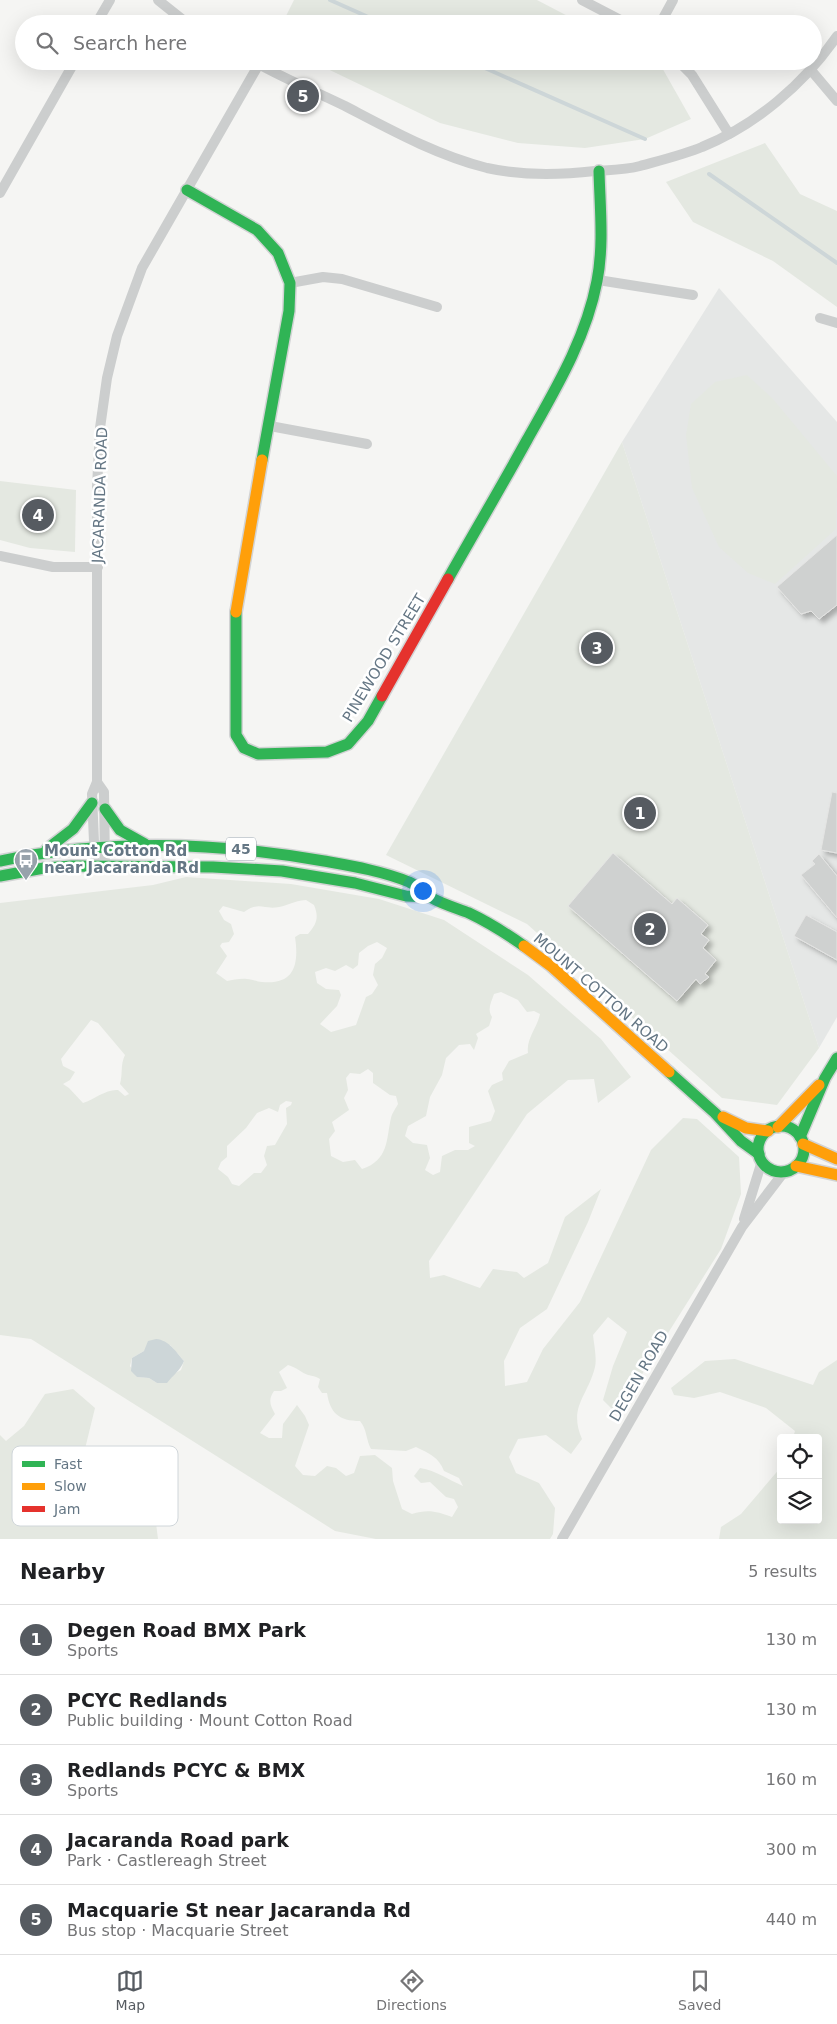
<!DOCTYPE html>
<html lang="en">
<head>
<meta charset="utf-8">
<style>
	body { margin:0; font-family:"DejaVu Sans",sans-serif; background:#f2f2f2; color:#202124 }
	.controls { position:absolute; right:15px; bottom:15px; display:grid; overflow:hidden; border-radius:5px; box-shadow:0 5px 20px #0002 }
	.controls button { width:45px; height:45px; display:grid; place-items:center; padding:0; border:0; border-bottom:1px solid #e0e0e0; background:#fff; color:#202124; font:25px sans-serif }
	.you { position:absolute; left:422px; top:890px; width:18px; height:18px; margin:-12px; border:4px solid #fff; border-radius:50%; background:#1a73e8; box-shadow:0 0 0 8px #1a73e833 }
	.badge { display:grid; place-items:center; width:32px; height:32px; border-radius:50%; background:#565b61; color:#fff; font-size:16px; font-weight:700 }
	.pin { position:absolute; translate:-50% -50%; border:2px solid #fff; box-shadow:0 1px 5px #0006 }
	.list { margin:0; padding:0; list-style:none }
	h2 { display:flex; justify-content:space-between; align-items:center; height:65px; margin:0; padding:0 20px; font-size:21px }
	h2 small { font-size:16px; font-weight:400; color:#757577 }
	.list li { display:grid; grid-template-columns:32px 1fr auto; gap:15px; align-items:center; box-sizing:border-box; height:70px; padding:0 20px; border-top:1px solid #e0e0e0 }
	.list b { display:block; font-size:19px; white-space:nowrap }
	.list p { margin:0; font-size:16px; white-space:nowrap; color:#757577 }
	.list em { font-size:16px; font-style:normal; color:#757577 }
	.icon { flex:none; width:28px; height:28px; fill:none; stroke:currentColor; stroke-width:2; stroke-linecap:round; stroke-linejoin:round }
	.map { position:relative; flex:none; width:837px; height:1539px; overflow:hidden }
	.search { position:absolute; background:#fff; box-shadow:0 5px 20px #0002; left:15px; right:15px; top:15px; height:55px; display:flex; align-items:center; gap:12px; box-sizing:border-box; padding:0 18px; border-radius:28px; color:#757577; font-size:19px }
	.sheet { height:415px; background:#fff }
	nav { display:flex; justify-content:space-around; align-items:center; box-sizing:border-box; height:70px; border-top:1px solid #e0e0e0; background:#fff; font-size:14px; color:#757577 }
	nav a { display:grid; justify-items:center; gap:2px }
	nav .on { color:#565b61 }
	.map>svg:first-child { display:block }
</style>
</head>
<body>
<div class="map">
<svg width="837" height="1539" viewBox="0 0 837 1539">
	<defs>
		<filter id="shadow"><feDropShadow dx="4" dy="4" stdDeviation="2.5" flood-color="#0004"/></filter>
	</defs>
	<rect width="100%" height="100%" fill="#f5f5f3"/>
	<polygon fill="#e5e7e6" points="719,288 837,422 837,1017 819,1048 622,442"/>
	<g fill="#e4e8e1" fill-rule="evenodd">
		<polygon points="294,0 537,0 583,24 282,24"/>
		<polygon points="311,61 655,61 660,64 691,119 645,139 585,148 518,143 440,123"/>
		<polygon points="765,143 800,194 837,211 837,307 773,261 693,222 666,182"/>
		<polygon points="747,375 773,399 837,476 836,529 775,584 748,573 719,547 692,488 686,435 691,404 715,382"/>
		<polygon points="622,442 819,1048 777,1105 722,1098 527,924 386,855"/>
		<polygon points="0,481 76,490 75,552 30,548 0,540"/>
		<path d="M186 877 291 884 379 899 444 920 528 975 601 1039 631 1077 598 1103 594 1079 568 1080 527 1114 429 1261 430 1278 444 1275 480 1288 493 1269 517 1272 524 1278 548 1263 565 1217 601 1189 588 1222 547 1309 520 1328 504 1361 505 1386 527 1382 543 1349 580 1302 651 1150 683 1118 697 1119 739 1157 741 1194 721 1249 617 1414 603 1400 613 1366 627 1332 608 1317 593 1335C594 1345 597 1358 595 1367 588 1396 568 1407 582 1439L571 1454 546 1435 518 1439 509 1457 516 1473 539 1483 555 1508 553 1534 550 1539H376L335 1531 31 1339 0 1335V903L153 885ZM306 900 314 905C319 917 317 924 308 934H300L295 937C299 964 295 985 262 982 257 982 252 979 247 979 241 978 233 980 227 981L216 973 227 956 220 946 222 943 229 942 234 934 231 924 224 920 219 911 223 906 244 912C260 901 263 910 279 907 289 905 293 901 306 900ZM377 942 387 948 382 958 375 964 373 975 378 985 372 994 366 997 356 1025 331 1032 320 1024 337 1006 341 995 339 990 326 989 317 983 315 972 326 968 335 971 346 965 353 969 358 965 359 953 368 946ZM501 992 518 1000 527 1012 534 1011 540 1014C537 1028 526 1039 528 1053L509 1061 502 1073 503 1080 492 1085 488 1091 495 1111 491 1121 469 1127V1143L475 1146 468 1150H455L442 1156 440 1172 433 1175 425 1170 430 1158 427 1145 413 1143 405 1136 408 1126 426 1116 430 1097 442 1075 446 1058 459 1045 470 1044 474 1050 478 1038 476 1034 489 1026 492 1017C487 1009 491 1003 494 994ZM91 1020 98 1023 125 1055C120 1065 123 1074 120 1084L129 1094 125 1096 118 1090C106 1089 95 1099 83 1103L69 1088 63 1084 70 1080 75 1072 63 1066 61 1059ZM368 1069 373 1073V1083L390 1095 396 1096 398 1104C396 1108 392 1113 391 1118 386 1140 389 1160 362 1169L355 1160 343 1162 331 1156 329 1139 335 1131 332 1122 349 1110 344 1098 348 1090 346 1078 350 1073 360 1074ZM286 1101 292 1102 291 1105 286 1108 287 1124 275 1145 267 1146 264 1156 267 1165 261 1173H254L239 1186 232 1184 228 1177 218 1169 221 1162 227 1157V1146L246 1128 257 1113 269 1108 278 1112 280 1105ZM170 1345 184 1361 181 1370 157 1383 149 1378 137 1377 130 1366 132 1358 144 1351ZM288 1365C296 1367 302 1373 308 1375 313 1376 315 1376 320 1379L318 1387 322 1393H327C330 1413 339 1421 360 1421 367 1429 366 1440 371 1449L406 1451 416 1447C428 1453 439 1457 444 1471L459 1478 463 1486C447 1479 437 1471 420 1468L414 1476 421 1483 430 1482 446 1497 454 1499 458 1507 452 1517C437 1511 427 1509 412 1514L402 1509 393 1481 392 1468 375 1455 360 1456 354 1473 346 1476 336 1468 327 1466 315 1476 303 1475 295 1466 309 1425 305 1416 297 1405 283 1424 282 1438H269L260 1433 275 1414C270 1405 268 1400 274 1391H281L287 1388 279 1372Z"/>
		<polygon points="735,1359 813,1385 819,1372 837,1360 837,1539 719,1539 721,1527 741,1514 781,1467 781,1520 818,1520 818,1438 793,1438 795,1431 766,1408 720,1392 694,1398 674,1395 671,1388 705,1361"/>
		<polygon points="73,1389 95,1408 83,1457 84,1483 122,1501 156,1523 158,1539 0,1539 0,1435 6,1441 24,1426 45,1394"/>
	</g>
	<path fill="#cdd6d8" d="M156 1339C169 1340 176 1352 184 1361 180 1371 173 1375 167 1383H157L149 1378 137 1377 131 1371 132 1358 144 1351 148 1341Z"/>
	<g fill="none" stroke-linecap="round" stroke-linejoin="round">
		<g stroke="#cdd6d8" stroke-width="4">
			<polyline points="330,0 384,24"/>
			<polyline points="469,61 645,139"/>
			<polyline points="709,174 837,263"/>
		</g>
	</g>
	<g fill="#cfd1d0" stroke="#e4e4e3" filter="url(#shadow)">
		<polygon points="837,535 837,605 819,619 811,611 801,614 777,587"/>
		<polygon points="832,792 837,793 837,853 821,850"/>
		<polygon points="613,853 672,904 677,898 708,925 701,934 709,940 703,948 716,960 705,974 709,977 700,984 696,979 677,1001 568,906"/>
		<polygon points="819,854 837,876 837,918 801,875 815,864 812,861"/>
		<polygon points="806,915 837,932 837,960 794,936"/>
	</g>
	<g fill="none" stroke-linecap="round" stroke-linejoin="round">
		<g stroke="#d2d3d4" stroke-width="14">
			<g id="fast">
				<polyline points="187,190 257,230 278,253 290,283 289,311 262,460"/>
				<path d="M448 579C474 533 501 487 527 440 555 390 586 339 597 281 604 245 600 208 599 171"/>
				<polyline points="236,612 236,735 244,748 258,754 327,752 348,744 368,721 382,696"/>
				<polyline points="105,809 120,830 145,844"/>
				<polyline points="47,849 73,829 92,803"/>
				<path d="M0 861C107 839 217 842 324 861 352 866 382 871 409 882 417 885 423 893 430 897 442 904 456 908 469 913 488 922 507 934 524 946"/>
				<polyline points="0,876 44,868 72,866 213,867 282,871 355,883 406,896 430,897"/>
				<polyline points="669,1072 715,1113 741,1141 759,1154"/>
				<circle cx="781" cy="1149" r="23"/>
				<polyline points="800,1137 825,1078 837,1058"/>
			</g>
		</g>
		<g stroke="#d2d3d4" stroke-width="14">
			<g id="slow">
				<polyline points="236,612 262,460"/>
				<polyline points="524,946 551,966 669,1072"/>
				<polyline points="723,1117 746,1128 768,1131"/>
				<polyline points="778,1127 819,1085"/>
				<polyline points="803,1144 837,1159"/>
				<polyline points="796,1166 837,1175"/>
			</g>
		</g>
		<g stroke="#d2d3d4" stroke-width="14">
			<polyline id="jam" points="382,696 448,579"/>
		</g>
		<g stroke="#cccece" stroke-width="10">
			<polyline points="158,0 188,24"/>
			<polyline points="582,0 628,24"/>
			<polyline points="96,24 110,0"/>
			<polyline points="660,24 673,0"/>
			<path d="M253 61C283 78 314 91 345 106 391 130 436 155 487 168 523 176 559 175 595 171 610 170 626 170 640 166 658 161 686 154 702 147 756 125 804 84 837 36"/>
			<polyline points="678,61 692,75 729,134"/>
			<polyline points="810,69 837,101"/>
			<polyline points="0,193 75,61"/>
			<polyline points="598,280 693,295"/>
			<polyline points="290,283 323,277 342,279 437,307"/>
			<polyline points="820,318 837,323"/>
			<polyline points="270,426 367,444"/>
			<polyline points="0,556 53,567 98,567"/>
			<polyline points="97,782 104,792 105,865"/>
			<polyline points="95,866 92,794 97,782 97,487 100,428 107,378 117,336 142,268 259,64"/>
			<polyline points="744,1219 762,1161"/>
			<polyline points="562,1539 742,1227 784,1172"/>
		</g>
		<use href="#fast" stroke="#30b455" stroke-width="11"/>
		<use href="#slow" stroke="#ff9f0a" stroke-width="11"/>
		<use href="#jam" stroke="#e5322d" stroke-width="11"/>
	</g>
	<defs>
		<g id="bus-pin" transform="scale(1.25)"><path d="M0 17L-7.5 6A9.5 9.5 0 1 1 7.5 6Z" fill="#97a2ab" stroke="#fff"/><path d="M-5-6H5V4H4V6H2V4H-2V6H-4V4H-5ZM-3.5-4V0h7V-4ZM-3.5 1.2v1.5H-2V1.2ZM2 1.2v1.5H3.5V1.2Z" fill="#fff"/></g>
	</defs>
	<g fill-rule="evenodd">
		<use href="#bus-pin" x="26" y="860"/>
	</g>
	<g text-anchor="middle" stroke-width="5" stroke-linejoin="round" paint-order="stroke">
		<rect fill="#fff" stroke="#929fa9" stroke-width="1" x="226" y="837.5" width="30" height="23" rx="4"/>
		<g font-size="14" font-weight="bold" fill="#647684">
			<text x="241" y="854">45</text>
		</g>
		<g font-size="15" fill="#647684" stroke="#fff">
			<text transform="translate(100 495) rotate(-88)" y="5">JACARANDA ROAD</text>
			<text transform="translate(384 658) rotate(-59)" y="5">PINEWOOD STREET</text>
			<text transform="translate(601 993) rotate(41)" y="5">MOUNT COTTON ROAD</text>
			<text transform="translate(639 1376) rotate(-60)" y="5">DEGEN ROAD</text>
		</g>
		<g font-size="15" font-weight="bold" fill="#647684" stroke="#fff" text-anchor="start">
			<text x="44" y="856">Mount Cotton Rd<tspan x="44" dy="17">near Jacaranda Rd</tspan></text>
		</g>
	</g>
	<rect x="12" y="1446" width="166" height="80" rx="8" fill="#fff" stroke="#d0d6da" stroke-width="1"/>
	<rect x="22" y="1461" width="23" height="6" fill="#30b455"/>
	<rect x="22" y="1483" width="23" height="7" fill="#ff9f0a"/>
	<rect x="22" y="1506" width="23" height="6" fill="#e5322d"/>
	<g font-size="14" fill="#647684">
		<text x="54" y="1469">Fast</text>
		<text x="54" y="1491">Slow</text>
		<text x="54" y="1514">Jam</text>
	</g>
</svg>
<div class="controls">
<button><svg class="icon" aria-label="locate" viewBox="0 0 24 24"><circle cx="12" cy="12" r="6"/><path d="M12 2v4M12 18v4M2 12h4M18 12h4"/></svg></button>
<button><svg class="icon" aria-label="layers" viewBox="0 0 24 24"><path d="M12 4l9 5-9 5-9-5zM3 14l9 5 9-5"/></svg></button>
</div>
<div class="you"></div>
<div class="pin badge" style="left:640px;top:813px">1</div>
<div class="pin badge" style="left:650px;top:929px">2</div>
<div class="pin badge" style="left:597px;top:648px">3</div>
<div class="pin badge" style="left:38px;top:515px">4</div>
<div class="pin badge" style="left:303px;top:96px">5</div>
<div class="search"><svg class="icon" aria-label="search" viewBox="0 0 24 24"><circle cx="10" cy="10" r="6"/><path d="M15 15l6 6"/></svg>Search here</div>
</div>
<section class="sheet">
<h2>Nearby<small>5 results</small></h2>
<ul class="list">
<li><span class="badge">1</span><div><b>Degen Road BMX Park</b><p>Sports</p></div><em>130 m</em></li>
<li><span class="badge">2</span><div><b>PCYC Redlands</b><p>Public building · Mount Cotton Road</p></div><em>130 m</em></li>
<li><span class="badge">3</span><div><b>Redlands PCYC &amp; BMX</b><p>Sports</p></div><em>160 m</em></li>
<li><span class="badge">4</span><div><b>Jacaranda Road park</b><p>Park · Castlereagh Street</p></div><em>300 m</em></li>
<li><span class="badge">5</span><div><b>Macquarie St near Jacaranda Rd</b><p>Bus stop · Macquarie Street</p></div><em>440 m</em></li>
</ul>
</section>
<nav>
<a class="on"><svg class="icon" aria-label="map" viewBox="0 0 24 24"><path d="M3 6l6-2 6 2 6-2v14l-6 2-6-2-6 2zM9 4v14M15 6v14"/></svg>Map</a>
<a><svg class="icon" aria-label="directions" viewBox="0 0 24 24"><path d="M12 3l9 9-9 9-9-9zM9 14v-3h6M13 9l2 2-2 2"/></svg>Directions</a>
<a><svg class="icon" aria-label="saved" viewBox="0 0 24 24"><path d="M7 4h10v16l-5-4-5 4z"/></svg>Saved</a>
</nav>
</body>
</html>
